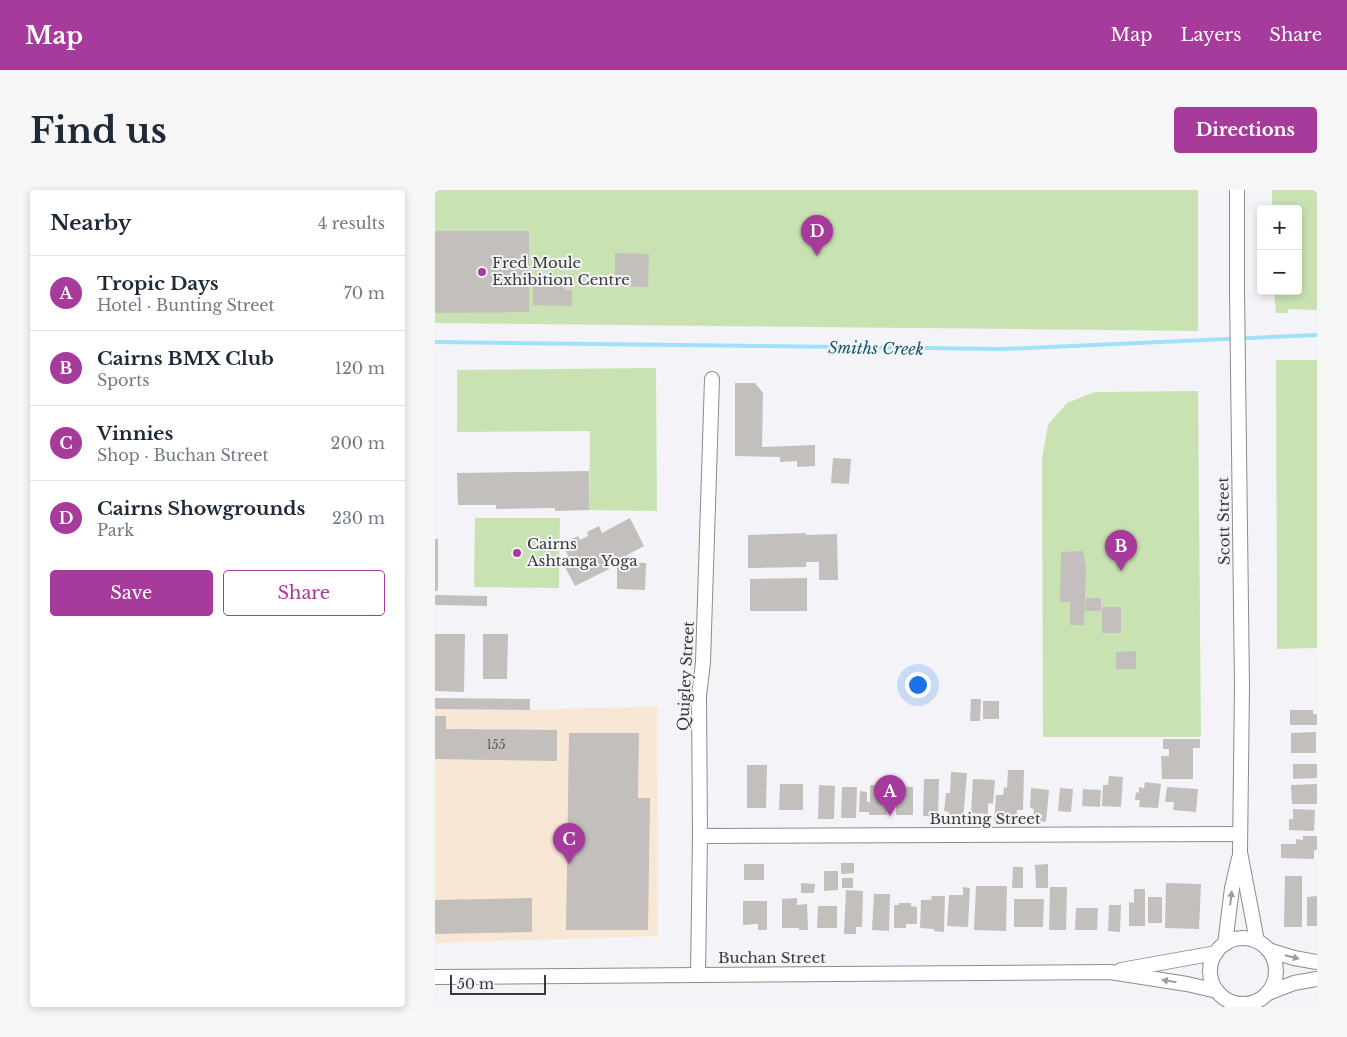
<!DOCTYPE html>
<html lang="en">
<head>
<meta charset="utf-8">
<style>
	body { margin:0; font-family:"Libre Baskerville",serif; background:#f6f6f7; color:#1f2937 }
	.controls { position:absolute; right:15px; top:15px; display:grid; overflow:hidden; border-radius:5px; box-shadow:0 2px 8px #0003 }
	.controls button { width:45px; height:45px; display:grid; place-items:center; padding:0; border:0; border-bottom:1px solid #e0e1e3; background:#fff; color:#1f2937; font:25px sans-serif }
	.scale { position:absolute; left:15px; bottom:12px; width:96px; box-sizing:border-box; padding-left:5px; border:2px solid #39393a; border-top:0; font-size:14px; line-height:18px; white-space:nowrap; color:#39393a; -webkit-text-stroke:4px #f4f4f8; paint-order:stroke }
	.you { position:absolute; left:482px; top:494px; width:18px; height:18px; margin:-12px; border:4px solid #fff; border-radius:50%; background:#1a73e8; box-shadow:0 0 0 8px #1a73e833 }
	.badge { display:grid; place-items:center; width:32px; height:32px; border-radius:50%; background:#a73b9b; color:#fff; font-size:16px; font-weight:700 }
	.pin { position:absolute; translate:-50% -41px; filter:drop-shadow(0 1px 2px #0008) }
	.pin::after { content:''; position:absolute; top:26px; width:18px; height:15px; background:inherit; clip-path:polygon(0 0,100% 0,50% 100%) }
	.list { margin:0; padding:0; list-style:none }
	h2 { display:flex; justify-content:space-between; align-items:center; height:65px; margin:0; padding:0 20px; font-size:21px }
	h2 small { font-size:16px; font-weight:400; color:#747a83 }
	.list li { display:grid; grid-template-columns:32px 1fr auto; gap:15px; align-items:center; box-sizing:border-box; height:75px; padding:0 20px; border-top:1px solid #e0e1e3 }
	.list b { display:block; font-size:19px; white-space:nowrap }
	.list p { margin:0; font-size:16px; white-space:nowrap; color:#747a83 }
	.list em { font-size:16px; font-style:normal; color:#747a83 }
	.actions { display:flex; gap:10px; padding:15px 20px }
	.actions a { flex:1; padding:11px 0; border:1px solid #a73b9b; border-radius:5px; text-align:center; font-size:18px; color:#a73b9b }
	.actions .main { background:#a73b9b; color:#fff }
	.map { position:relative; flex:none; width:882px; height:817px; overflow:hidden; border-radius:5px }
	header { display:flex; align-items:center; gap:30px; box-sizing:border-box; height:70px; padding:0 25px; background:#a73b9b; color:#fff }
	header strong { font-size:24px }
	nav { display:flex; gap:28px; margin-inline-start:auto; font-size:18px }
	.intro { display:flex; align-items:center; justify-content:space-between; box-sizing:border-box; height:120px; padding:0 30px }
	h1 { margin:0; font-size:35px }
	.button { padding:12px 22px; border-radius:5px; background:#a73b9b; color:#fff; font-size:18px; font-weight:700 }
	main { display:flex; gap:30px; padding:0 30px }
	aside { flex:1; background:#fff; border-radius:5px; box-shadow:0 2px 8px #0003 }
	.map>svg:first-child { display:block }
</style>
</head>
<body>
<header>
<strong>Map</strong>
<nav><a>Map</a><a>Layers</a><a>Share</a></nav>
</header>
<div class="intro"><h1>Find us</h1><a class="button">Directions</a></div>
<main>
<aside>
<h2>Nearby<small>4 results</small></h2>
<ul class="list">
<li><span class="badge">A</span><div><b>Tropic Days</b><p>Hotel · Bunting Street</p></div><em>70 m</em></li>
<li><span class="badge">B</span><div><b>Cairns BMX Club</b><p>Sports</p></div><em>120 m</em></li>
<li><span class="badge">C</span><div><b>Vinnies</b><p>Shop · Buchan Street</p></div><em>200 m</em></li>
<li><span class="badge">D</span><div><b>Cairns Showgrounds</b><p>Park</p></div><em>230 m</em></li>
</ul>
<div class="actions"><a class="main">Save</a><a>Share</a></div>
</aside>
<div class="map">
<svg width="882" height="817" viewBox="0 0 882 817">
	<rect width="100%" height="100%" fill="#f4f4f8"/>
	<polygon fill="#f9e7d6" points="222,516 223,746 0,753 0,519 95,520"/>
	<g fill="#c8e2b1">
		<polygon points="0,0 763,0 763,141 0,133"/>
		<polygon points="837,0 882,0 882,120 853,119 853,123 841,123 839,101 863,101 863,19 837,19"/>
		<polygon points="841,170 882,170 882,458 842,459"/>
		<polygon points="221,178 222,321 154,320 155,241 22,242 22,180"/>
		<polygon points="763,201 766,547 608,547 607,268 613,235 632,213 660,202"/>
		<polygon points="40,328 125,328 124,398 39,397"/>
	</g>
	<g fill="none" stroke-linecap="round" stroke-linejoin="round">
		<polyline stroke="#a0e0f8" stroke-width="4" points="0,152 567,159 882,145"/>
	</g>
	<g fill="#c2bfbd">
		<polygon points="0,41 94,41 94,122 0,123"/>
		<polygon points="180,63 214,64 213,97 180,96"/>
		<polygon points="98,94 130,94 130,100 137,100 137,116 98,115"/>
		<polygon points="300,193 320,193 328,203 327,257 380,255 380,276 362,277 362,271 345,272 345,267 300,266"/>
		<polygon points="398,268 416,269 414,294 396,293"/>
		<polygon points="154,281 154,320 120,321 120,318 61,319 61,315 23,315 22,283"/>
		<polygon points="195,328 209,356 173,375 174,379 140,396 130,377 137,374 127,354 143,346 145,350 153,346 152,342 164,336 167,343"/>
		<polygon points="371,343 371,345 402,344 403,390 384,390 384,372 371,372 371,377 313,378 313,345"/>
		<rect x="0" y="349" width="3" height="52"/>
		<polygon points="648,361 651,378 649,435 635,435 635,412 625,412 626,362"/>
		<polygon points="182,372 211,373 210,400 182,399"/>
		<polygon points="372,388 372,421 315,421 315,389"/>
		<polygon points="0,405 52,406 52,416 0,415"/>
		<polygon points="651,408 666,408 666,421 650,421"/>
		<rect x="667" y="417" width="19" height="26"/>
		<polygon points="0,444 30,444 29,502 0,501"/>
		<polygon points="48,444 73,444 72,489 48,489"/>
		<polygon points="701,461 701,479 681,479 681,462"/>
		<polygon points="0,508 95,509 95,520 0,519"/>
		<polygon points="536,509 546,509 545,531 535,531"/>
		<rect x="548" y="511" width="16" height="18"/>
		<polygon points="855,520 878,520 878,524 882,524 882,535 855,535"/>
		<polygon points="0,526 11,526 11,539 122,540 122,571 0,569"/>
		<polygon points="881,542 881,563 856,563 856,543"/>
		<polygon points="134,543 204,543 203,608 215,608 213,740 131,740"/>
		<polygon points="728,549 765,549 765,558 758,558 758,589 727,589 726,566 734,566 734,559 728,559"/>
		<polygon points="858,574 882,574 882,588 858,589"/>
		<polygon points="312,575 332,575 331,618 312,618"/>
		<polygon points="573,580 589,580 588,620 582,620 581,633 559,632 561,605 568,605 569,597 572,598"/>
		<polygon points="516,582 532,583 528,630 513,629 514,622 509,621 511,603 515,603"/>
		<polygon points="674,586 688,587 686,617 667,616 668,595 673,595"/>
		<polygon points="489,589 504,589 503,627 488,626"/>
		<polygon points="538,589 560,590 558,614 553,613 553,624 536,623"/>
		<polygon points="710,592 726,594 723,618 704,617 705,610 700,610 701,602 704,603 704,597 709,598"/>
		<polygon points="345,594 368,594 368,620 344,620"/>
		<polygon points="882,594 882,614 857,614 856,595"/>
		<polygon points="384,595 400,596 399,629 383,629"/>
		<polygon points="435,595 447,595 447,603 453,603 452,625 434,625 434,622 424,622 425,601 432,602 432,612 435,612"/>
		<polygon points="461,596 478,597 478,625 461,625"/>
		<polygon points="407,597 422,597 421,628 406,628"/>
		<polygon points="732,597 763,599 761,622 738,620 739,612 730,612"/>
		<polygon points="596,598 614,600 611,632 598,631 599,619 595,618"/>
		<polygon points="625,598 638,599 636,622 623,621"/>
		<polygon points="648,599 666,600 665,617 647,616"/>
		<polygon points="858,619 880,620 879,641 854,640 854,629 858,629"/>
		<polygon points="868,646 882,646 882,660 879,660 879,669 846,668 846,654 861,654 861,649 868,650"/>
		<polygon points="406,673 419,673 419,683 406,684"/>
		<rect x="309" y="674" width="20" height="16"/>
		<polygon points="613,674 613,698 601,698 600,675"/>
		<polygon points="578,677 588,677 588,698 577,698"/>
		<polygon points="389,681 403,681 403,700 389,701"/>
		<polygon points="850,686 867,686 867,737 849,737"/>
		<rect x="407" y="688" width="11" height="10"/>
		<polygon points="366,693 380,694 379,703 366,703"/>
		<polygon points="731,693 766,694 764,739 730,738"/>
		<polygon points="541,696 572,696 571,741 539,740"/>
		<polygon points="528,697 535,698 533,737 512,736 514,705 528,705"/>
		<polygon points="615,697 632,697 631,740 614,740"/>
		<polygon points="699,699 710,699 710,736 694,736 694,712 699,713"/>
		<polygon points="411,700 428,701 427,737 421,737 421,744 409,744"/>
		<polygon points="439,704 455,704 454,741 437,740"/>
		<polygon points="497,706 510,706 509,742 499,741 499,739 485,738 486,710 496,710"/>
		<polygon points="882,706 882,736 872,736 872,707"/>
		<rect x="713" y="707" width="14" height="26"/>
		<polygon points="97,708 97,742 0,744 0,710"/>
		<polygon points="362,708 362,715 372,714 373,740 364,740 364,738 347,738 347,709"/>
		<polygon points="579,709 609,709 608,737 579,737"/>
		<polygon points="308,711 332,711 332,740 323,740 323,734 308,735"/>
		<polygon points="464,713 476,713 476,716 482,717 482,734 471,734 471,738 459,738 459,715 464,715"/>
		<polygon points="674,715 686,715 685,742 673,741"/>
		<polygon points="383,716 402,716 402,738 382,738"/>
		<polygon points="641,718 663,718 662,740 640,740"/>
	</g>
	<g fill="none" stroke-linecap="round" stroke-linejoin="round">
		<g stroke="#8c8c8f" stroke-width="16">
			<g id="minor">
				<polyline points="802,0 802,101 807,496 805,662 822,751"/>
				<polyline points="265,646 805,644"/>
				<circle cx="808" cy="781" r="33"/>
				<polyline points="790,754 797,698 804,668"/>
				<polyline points="833,760 859,768 882,772"/>
				<polyline points="686,780 781,763"/>
				<polyline points="263,785 265,646 264,506 268,472 277,189"/>
				<polyline points="0,787 675,782 752,794 782,801"/>
				<polyline points="833,803 859,793 882,789"/>
			</g>
		</g>
		<use href="#minor" stroke="#fff" stroke-width="14"/>
	</g>
	<defs><path id="oneway-solid" d="M-6-.8H1V-3.2L6.5 0L1 3.2V.8H-6Z" transform="scale(1.25)"/></defs>
	<g fill="#9c9c9c">
		<use href="#oneway-solid" transform="translate(796 708) rotate(-83)"/>
		<use href="#oneway-solid" transform="translate(857 767) rotate(14)"/>
		<use href="#oneway-solid" transform="translate(734 791) rotate(-171)"/>
	</g>
	<g fill="#a73b9b" stroke="#f4f4f8" stroke-width="2">
		<circle cx="47" cy="82" r="5"/>
		<circle cx="82" cy="363" r="5"/>
	</g>
	<g text-anchor="middle" stroke-width="4" stroke-linejoin="round" paint-order="stroke">
		<g font-size="12" fill="#5b5a5b">
			<text x="61" y="559">155</text>
		</g>
		<g font-size="15" fill="#39393a" stroke="#f4f4f8" text-anchor="start">
			<text x="57" y="78">Fred Moule<tspan x="57" dy="17">Exhibition Centre</tspan></text>
			<text x="92" y="359">Cairns<tspan x="92" dy="17">Ashtanga Yoga</tspan></text>
		</g>
		<g font-size="15" fill="#39393a" stroke="#f4f4f8">
			<text transform="translate(789 331) rotate(-91)" y="5">Scott Street</text>
			<text transform="translate(251 486) rotate(-87)" y="5">Quigley Street</text>
			<text x="550" y="634">Bunting Street</text>
			<text x="337" y="773">Buchan Street</text>
		</g>
		<g font-size="16" font-style="italic" fill="#10566a" stroke="#f4f4f8">
			<text transform="translate(441 158) rotate(1)" y="6">Smiths Creek</text>
		</g>
	</g>
</svg>
<div class="controls">
<button>+</button>
<button>−</button>
</div>
<div class="scale">50 m</div>
<div class="you"></div>
<div class="pin badge" style="left:455px;top:626px">A</div>
<div class="pin badge" style="left:686px;top:381px">B</div>
<div class="pin badge" style="left:134px;top:674px">C</div>
<div class="pin badge" style="left:382px;top:66px">D</div>
</div>
</main>
</body>
</html>
